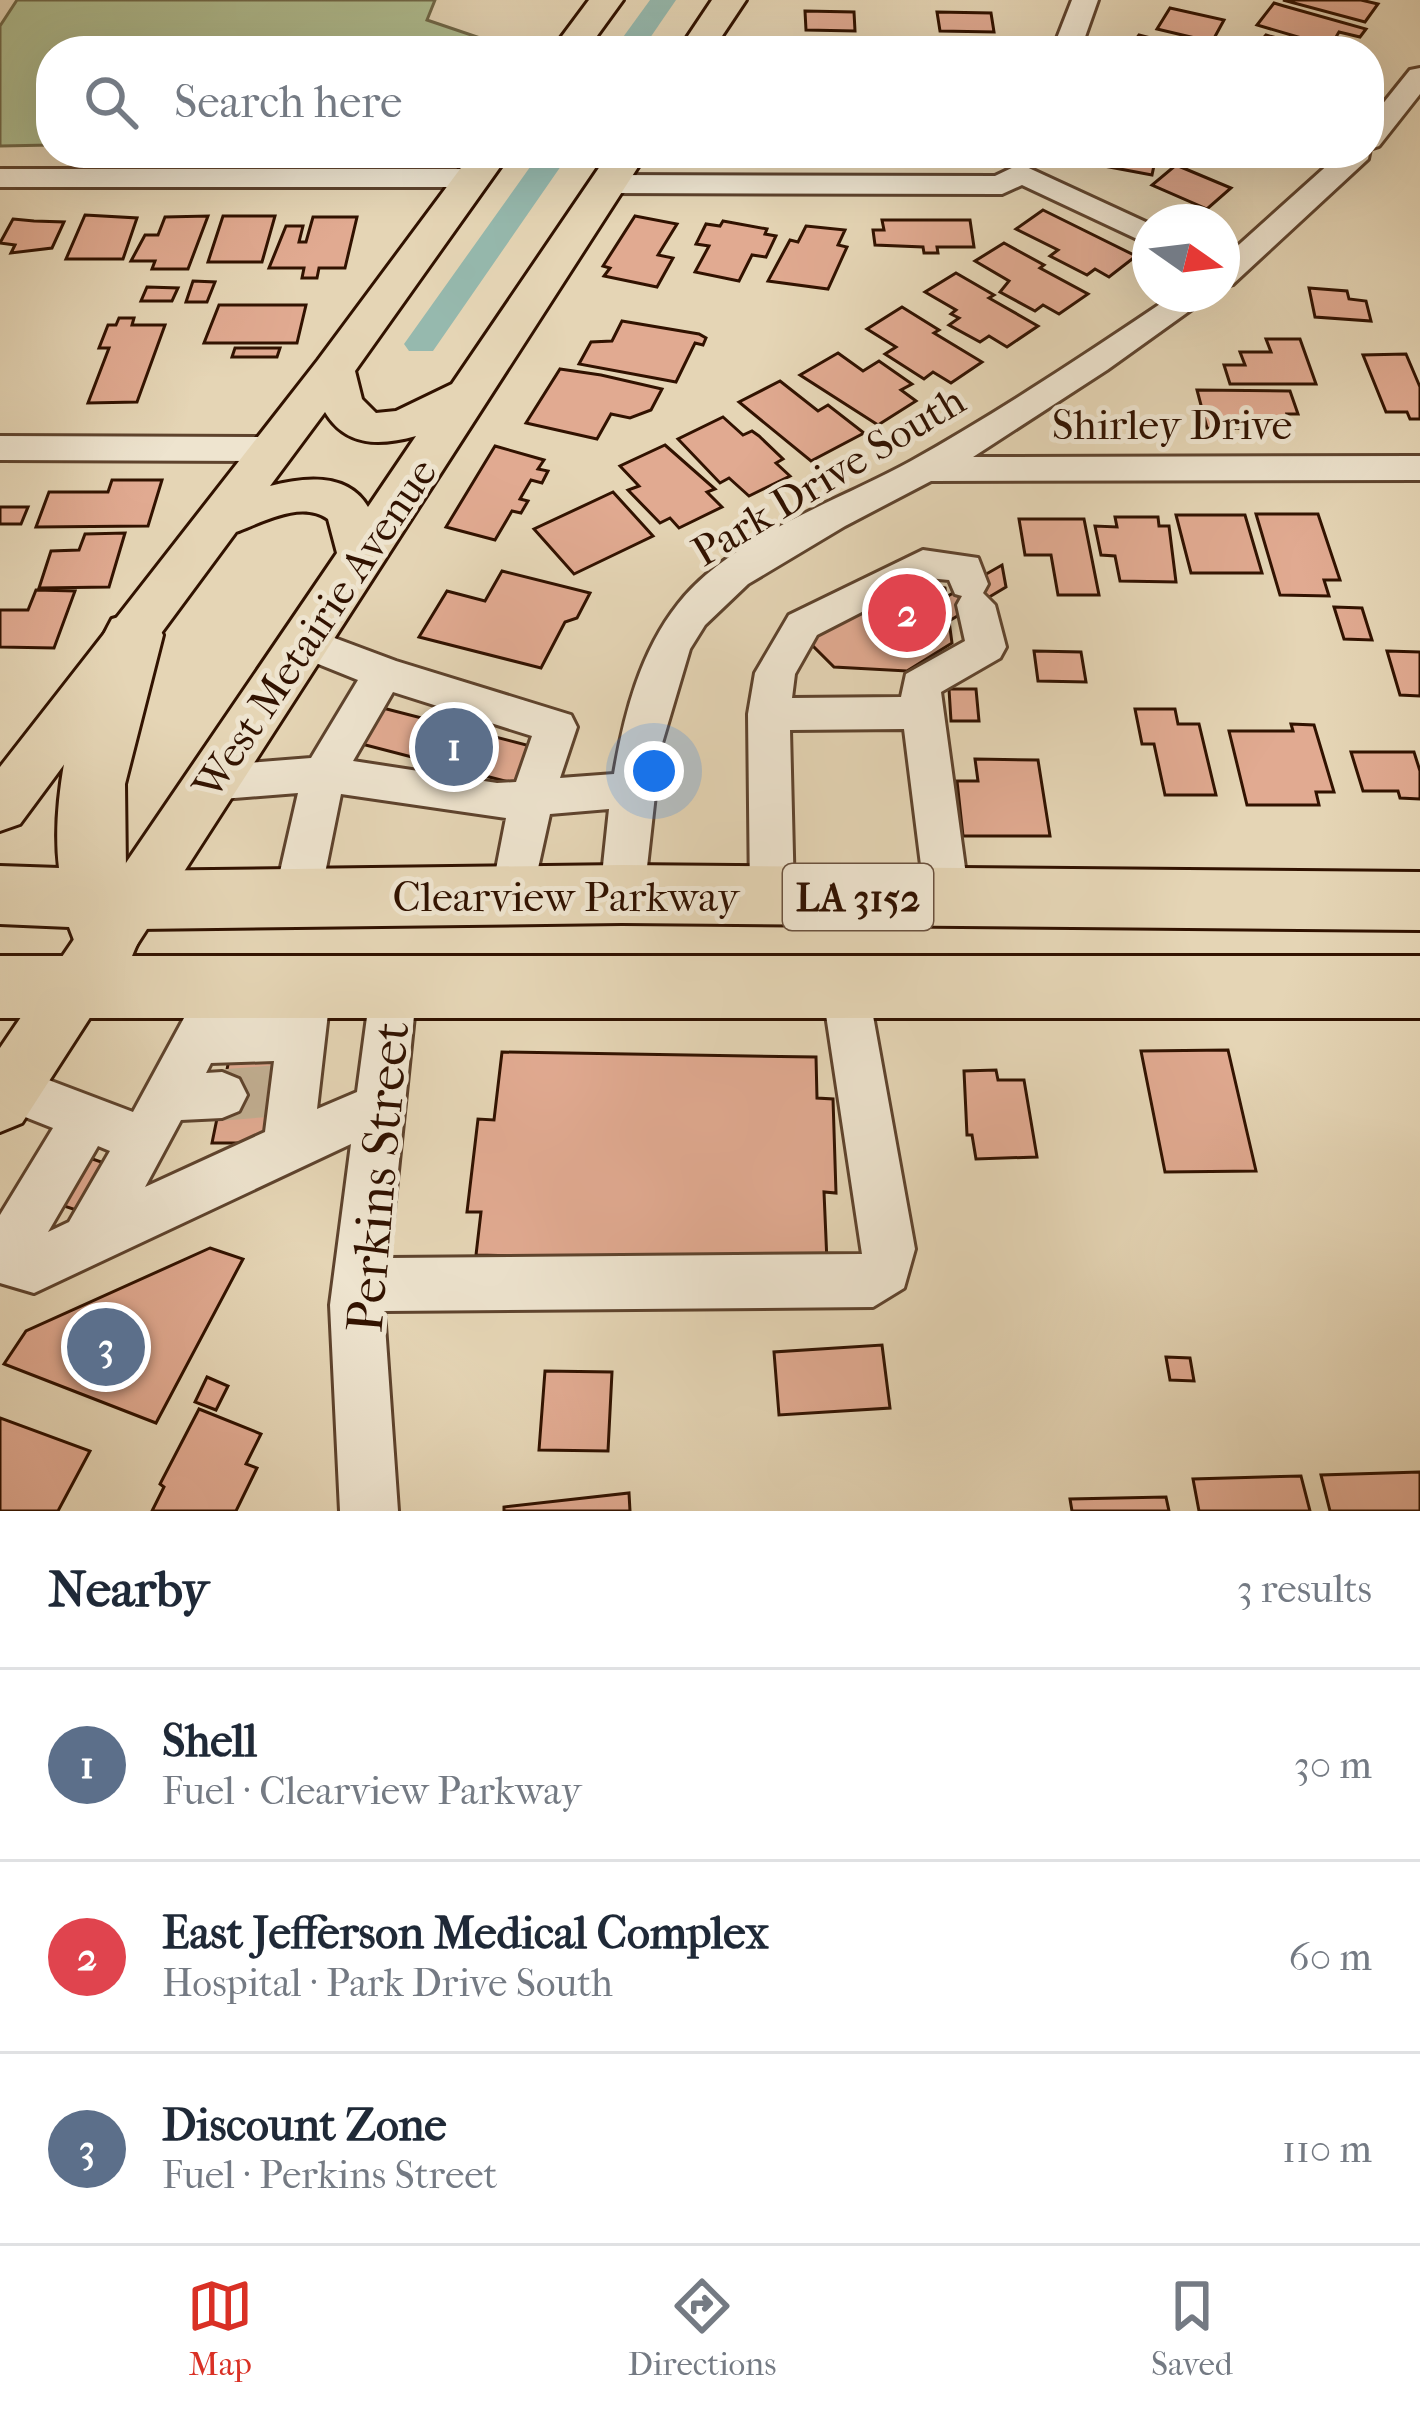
<!DOCTYPE html>
<html lang="en">
<head>
<meta charset="utf-8">
<style>
	body { margin:0; font-family:"IM FELL French Canon",serif; background:#f2f2f3; color:#1f2937 }
	.compass { position:absolute; left:1132px; top:204px; width:108px; height:108px; border-radius:50%; background:#fff; box-shadow:0 12px 48px #0002; rotate:104deg }
	.you { position:absolute; left:654px; top:771px; width:42px; height:42px; margin:-30px; border:9px solid #fff; border-radius:50%; background:#1a73e8; box-shadow:0 0 0 18px #1a73e833 }
	.badge { display:grid; place-items:center; width:78px; height:78px; border-radius:50%; background:#d93025; color:#fff; font-size:39px; font-weight:700 }
	.pin { position:absolute; translate:-50% -50%; border:6px solid #fff; box-shadow:0 3px 12px #0006 }
	.list { margin:0; padding:0; list-style:none }
	h2 { display:flex; justify-content:space-between; align-items:center; height:156px; margin:0; padding:0 48px; font-size:51px }
	h2 small { font-size:39px; font-weight:400; color:#747a83 }
	.list li { display:grid; grid-template-columns:78px 1fr auto; gap:36px; align-items:center; box-sizing:border-box; height:192px; padding:0 48px; border-top:3px solid #e0e1e3 }
	.list b { display:block; font-size:45px; white-space:nowrap }
	.list p { margin:0; font-size:39px; white-space:nowrap; color:#747a83 }
	.list em { font-size:39px; font-style:normal; color:#747a83 }
	.icon { flex:none; width:66px; height:66px; fill:none; stroke:currentColor; stroke-width:2; stroke-linecap:round; stroke-linejoin:round }
	.map { position:relative; flex:none; width:1420px; height:1511px; overflow:hidden }
	.search { position:absolute; background:#fff; box-shadow:0 12px 48px #0002; left:36px; right:36px; top:36px; height:132px; display:flex; align-items:center; gap:30px; box-sizing:border-box; padding:0 42px; border-radius:48px; color:#747a83; font-size:45px }
	.sheet { height:732px; background:#fff }
	nav { display:flex; justify-content:space-around; align-items:center; box-sizing:border-box; height:168px; border-top:3px solid #e0e1e3; background:#fff; font-size:33px; color:#747a83 }
	nav a { display:grid; justify-items:center; gap:6px }
	nav .on { color:#d93025 }
	.map>svg:first-child { display:block }
</style>
</head>
<body>
<div class="map">
<svg width="1420" height="1511" viewBox="0 0 1420 1511">
	<rect width="100%" height="100%" fill="#e5d5b5"/>
	<filter id="stains"><feTurbulence type="fractalNoise" baseFrequency=".00167" numOctaves="4"/><feColorMatrix values="0 0 0 0 .2 0 0 0 0 .09 0 0 0 0 .02 0 0 0 .5 -.17"/></filter>
	<radialGradient id="worn" r=".72"><stop offset=".6" stop-color="#630" stop-opacity="0"/><stop offset="1" stop-color="#630" stop-opacity=".3"/></radialGradient>
	<polygon fill="#b0be91" stroke="#706848" stroke-width="3" points="17,0 435,0 427,20 501,45 497,51 51,51 51,145 0,146 0,26"/>
	<g fill="none" stroke-linecap="round" stroke-linejoin="round">
		<g fill="#96b9ae" fill-rule="evenodd">
			<polygon points="650,0 676,0 641,51 613,51"/>
			<polygon points="540,153 570,153 433,351 409,351 404,344 409,337"/>
		</g>
	</g>
	<g fill="#e1aa91" stroke="#311200" stroke-width="3">
		<polygon points="1283,0 1361,0 1378,4 1365,22"/>
		<polygon points="1274,3 1284,6 1366,29 1360,37 1339,32 1336,37 1357,43 1346,51 1257,25"/>
		<polygon points="1170,8 1224,20 1212,42 1157,29"/>
		<polygon points="805,11 854,12 855,31 806,30"/>
		<polygon points="937,12 991,13 994,32 940,31"/>
		<polygon points="1139,35 1193,49 1127,51"/>
		<polygon points="1266,35 1323,51 1252,51"/>
		<polygon points="786,39 840,40 840,51 786,51"/>
		<polygon points="923,41 975,42 976,51 924,51"/>
		<polygon points="1091,153 1139,153 1156,156 1152,175 1088,163"/>
		<polygon points="1176,165 1231,188 1207,209 1152,185"/>
		<polygon points="1043,210 1136,256 1109,277 1095,269 1087,275 1050,256 1058,250 1016,229"/>
		<polygon points="85,215 137,218 123,259 66,259"/>
		<polygon points="208,216 188,269 152,269 155,261 131,261 145,235 158,235 165,217"/>
		<polygon points="223,216 275,216 262,262 208,262"/>
		<polygon points="635,216 677,224 658,255 673,258 657,287 604,276 610,268 603,266"/>
		<polygon points="313,217 357,217 345,268 319,268 317,278 302,278 304,268 269,268 286,226 303,226 299,242 306,242"/>
		<polygon points="13,219 34,221 64,222 52,248 11,253 15,245 0,243"/>
		<polygon points="882,220 970,220 974,247 937,247 938,253 924,253 923,247 875,245 873,230 884,230"/>
		<polygon points="723,221 767,229 765,234 776,236 766,257 752,255 739,281 695,272 709,246 696,244 706,224 720,226"/>
		<polygon points="806,226 845,230 838,245 847,247 828,289 768,281 790,240 798,242"/>
		<polygon points="1004,243 1044,265 1040,268 1088,294 1059,314 1043,305 1035,311 1000,292 1009,281 975,261"/>
		<polygon points="956,273 994,295 989,298 1038,326 1007,347 989,336 980,342 949,325 959,318 951,314 956,310 925,292"/>
		<polygon points="193,281 215,282 207,302 186,302"/>
		<polygon points="147,287 178,288 172,301 141,301"/>
		<polygon points="1309,288 1347,291 1349,299 1366,301 1371,321 1315,317"/>
		<polygon points="219,305 306,305 297,343 204,343"/>
		<polygon points="902,307 939,330 934,333 982,362 951,383 933,372 924,379 885,354 896,347 867,329"/>
		<polygon points="119,318 134,318 132,325 165,325 137,402 88,403 109,348 99,348 108,325 116,325"/>
		<polygon points="622,321 699,334 706,338 703,345 695,343 676,382 579,364 591,342 612,341"/>
		<polygon points="1266,339 1300,339 1316,384 1230,384 1224,365 1245,365 1240,352 1271,352"/>
		<polygon points="235,348 280,348 277,357 232,357"/>
		<polygon points="838,353 863,371 879,361 912,384 901,390 916,401 878,425 800,375"/>
		<polygon points="1406,354 1420,387 1420,419 1410,419 1407,412 1386,412 1363,355"/>
		<polygon points="560,369 601,375 662,389 651,410 630,418 611,414 597,439 526,423"/>
		<polygon points="780,381 818,411 828,405 864,433 811,461 739,402"/>
		<polygon points="1197,390 1290,391 1298,414 1287,414 1292,429 1207,428"/>
		<polygon points="723,417 743,435 752,431 759,436 783,459 776,463 790,476 749,496 729,478 720,483 678,439"/>
		<polygon points="665,445 715,489 707,492 722,507 679,528 670,518 660,523 628,490 639,486 620,466"/>
		<polygon points="495,446 544,460 538,469 548,471 542,483 531,480 520,499 528,501 521,513 512,511 495,540 446,527"/>
		<polygon points="112,480 162,480 148,526 36,527 49,492 108,492"/>
		<polygon points="613,492 653,536 574,574 534,529"/>
		<polygon points="0,507 28,507 21,524 0,524"/>
		<polygon points="1256,514 1318,514 1340,580 1324,580 1329,596 1280,595"/>
		<polygon points="1176,515 1245,515 1262,573 1191,573"/>
		<polygon points="1115,517 1158,517 1159,526 1169,526 1176,582 1120,581 1115,556 1101,555 1095,526 1117,527"/>
		<polygon points="1019,519 1084,519 1099,595 1058,595 1051,555 1025,555"/>
		<polygon points="125,533 109,587 39,588 51,551 79,550 85,534"/>
		<polygon points="1002,565 1006,587 949,621 952,643 907,671 834,667 806,639 913,580 945,588 946,597"/>
		<polygon points="502,571 590,593 577,618 565,622 541,668 419,637 447,591 485,601"/>
		<polygon points="36,590 75,591 54,648 0,647 0,610 28,610"/>
		<polygon points="1334,607 1362,608 1372,640 1344,639"/>
		<polygon points="1034,651 1081,652 1086,682 1038,681"/>
		<polygon points="1387,651 1420,652 1420,696 1400,695"/>
		<polygon points="949,689 976,689 979,721 951,721"/>
		<polygon points="375,706 538,748 520,785 354,742"/>
		<polygon points="1135,709 1175,709 1178,724 1199,724 1216,795 1165,795 1154,744 1142,744"/>
		<polygon points="1291,724 1314,725 1334,792 1316,792 1319,805 1247,805 1229,731 1293,731"/>
		<polygon points="1351,752 1414,752 1420,771 1420,799 1400,798 1398,791 1363,791"/>
		<polygon points="975,759 1038,760 1050,836 963,836 957,781 978,781"/>
		<polygon points="282,1044 263,1143 212,1143 232,1045"/>
		<polygon points="1228,1050 1256,1171 1165,1172 1141,1051"/>
		<polygon points="502,1052 816,1057 817,1098 833,1099 836,1193 824,1192 827,1262 476,1255 481,1212 467,1212 478,1119 494,1120"/>
		<polygon points="996,1070 998,1080 1024,1080 1037,1157 976,1159 972,1135 967,1135 964,1071"/>
		<polygon points="72,1152 116,1167 88,1214 43,1199"/>
		<polygon points="210,1248 243,1259 156,1423 4,1364 26,1331"/>
		<polygon points="882,1345 890,1408 779,1415 774,1352"/>
		<polygon points="1166,1357 1190,1358 1194,1381 1170,1380"/>
		<polygon points="545,1371 612,1372 608,1451 539,1450"/>
		<polygon points="207,1377 228,1386 216,1410 195,1402"/>
		<polygon points="199,1409 261,1434 246,1464 257,1468 236,1511 152,1511 164,1487 160,1484"/>
		<polygon points="0,1418 90,1451 58,1511 0,1511"/>
		<polygon points="1420,1472 1420,1511 1330,1511 1321,1475"/>
		<polygon points="1301,1476 1310,1511 1199,1511 1193,1479"/>
		<polygon points="629,1493 630,1511 504,1511 504,1507"/>
		<polygon points="1166,1497 1169,1511 1072,1511 1070,1499"/>
	</g>
	<g fill="none" stroke-linecap="round" stroke-linejoin="round">
		<polyline stroke="#c1ae91" stroke-width="51" stroke-dasharray="51 26" stroke-linecap="butt" points="222,1095 273,1091"/>
		<g stroke="#5e432d" stroke-width="6">
			<g id="minor">
				<polygon points="1072,0 1098,0 1080,51 1052,51"/>
				<polygon points="1420,68 1420,94 1379,146 1370,149 1368,159 1233,284 1222,287 1222,260 1341,153 1369,153 1369,121 1410,70"/>
				<polygon points="1020,164 1150,224 1150,245 1022,185 1002,194 607,193 592,184 607,175 995,176"/>
				<polygon points="0,169 472,169 487,178 472,187 0,187"/>
				<path d="M1175 294H1213L1107 370 973 457 1420 456V480L931 481 845 526 748 584 705 625 690 649 660 750 644 894 638 908 622 913 606 908 600 894 609 809 550 814 529 909 513 914 497 909 491 895 506 818 341 794 320 898 313 912 297 917 281 912 274 898 298 793 210 800 195 795 189 783 195 771 210 766 311 758 358 680 291 653 285 642 291 631 305 627 396 661 571 715 577 727 560 778 614 774C624 715 640 652 678 604 730 537 839 501 911 461 1002 410 1089 352 1175 294ZM393 692 532 736 516 782 497 783 353 761Z"/>
				<polygon points="0,436 274,437 287,441 292,449 287,457 274,461 0,460"/>
				<path d="M923 550 978 558 988 584 983 593 995 605 1006 647 1000 658 941 692 969 897 963 911 947 916 931 911 925 897 904 729 790 730 794 896 788 910 772 915 756 910 750 896 748 714 755 673 789 615ZM928 578 949 580 955 594 962 596 957 605 965 641 906 674 901 697 792 698 795 674 817 635Z"/>
				<path d="M226 966 243 972 249 987 234 1018H280L291 972 308 966 325 972 331 987 317 1109 357 1092 371 987 377 972 394 966 411 972 417 987 389 1258 862 1254 822 988 828 973 845 967 862 973 868 988 915 1249 904 1288 873 1307 384 1311 398 1511H340L330 1305 351 1144 34 1293 0 1283V1215L53 1128 0 1107V1069L9 1065 133 1112 209 972ZM274 1061 265 1132 145 1187 181 1120 222 1118 239 1111 247 1095 239 1079 222 1072 206 1073 211 1063ZM98 1146 110 1151 69 1222 48 1232Z"/>
			</g>
		</g>
		<g stroke="#311200" stroke-width="6">
			<g id="major">
				<polygon points="589,0 623,0 586,51 551,51"/>
				<polygon points="712,0 746,0 712,51 678,51"/>
				<path d="M472 153H510L355 371 362 399 376 413 396 411 452 384 609 153H647L22 1123 0 1132V1048L337 553 328 519C301 500 263 522 236 532L20 824 0 831V767L318 360ZM325 412C346 447 380 446 416 436L368 507C348 472 304 477 270 486Z"/>
			</g>
		</g>
		<g stroke="#311200" stroke-width="6">
			<path id="highway" d="M133 613 154 619 163 635 125 784 126 871 622 865 1420 872V930L622 923 138 929 140 937 132 956H1420V1018H0V956H80L69 927 0 924V866L59 868C50 795 76 684 112 619Z"/>
		</g>
		<use href="#minor" fill="#eee4cf" fill-rule="evenodd"/>
		<use href="#major" fill="#e5d5b5" fill-rule="evenodd"/>
		<use href="#highway" fill="#e5d5b5" fill-rule="evenodd"/>
	</g>
	<g text-anchor="middle" stroke-width="10" stroke-linejoin="round" paint-order="stroke">
		<rect fill="#eee4cf" stroke="#6a513e" stroke-width="3" x="783" y="864" width="150" height="66" rx="9"/>
		<g font-size="39" font-weight="bold" fill="#311200">
			<text x="858" y="911">LA 3152</text>
		</g>
		<g font-size="42" fill="#311200" stroke="#eee4cf">
			<text x="1172" y="439">Shirley Drive</text>
			<text transform="translate(828 475) rotate(-31)" y="15">Park Drive South</text>
			<text transform="translate(314 628) rotate(-56)" y="15">West Metairie Avenue</text>
			<text x="566" y="911">Clearview Parkway</text>
		</g>
		<g font-size="51" fill="#311200" stroke="#eee4cf">
			<text transform="translate(377 1177) rotate(-85)" y="18">Perkins Street</text>
		</g>
	</g>
	<rect width="100%" height="100%" filter="url(#stains)"/>
	<rect width="100%" height="100%" fill="url(#worn)"/>
</svg>
<svg class="compass" viewBox="-18 -18 36 36"><path d="M0-13l5 13h-10z" fill="#e53935"/><path d="M0 13l5-13h-10z" fill="#747a83"/></svg>
<div class="you"></div>
<div class="pin badge" style="left:454px;top:747px;background:#5c6f8a">1</div>
<div class="pin badge" style="left:907px;top:613px;background:#e0444e">2</div>
<div class="pin badge" style="left:106px;top:1347px;background:#5c6f8a">3</div>
<div class="search"><svg class="icon" aria-label="search" viewBox="0 0 24 24"><circle cx="10" cy="10" r="6"/><path d="M15 15l6 6"/></svg>Search here</div>
</div>
<section class="sheet">
<h2>Nearby<small>3 results</small></h2>
<ul class="list">
<li><span class="badge" style="background:#5c6f8a">1</span><div><b>Shell</b><p>Fuel · Clearview Parkway</p></div><em>30 m</em></li>
<li><span class="badge" style="background:#e0444e">2</span><div><b>East Jefferson Medical Complex</b><p>Hospital · Park Drive South</p></div><em>60 m</em></li>
<li><span class="badge" style="background:#5c6f8a">3</span><div><b>Discount Zone</b><p>Fuel · Perkins Street</p></div><em>110 m</em></li>
</ul>
</section>
<nav>
<a class="on"><svg class="icon" aria-label="map" viewBox="0 0 24 24"><path d="M3 6l6-2 6 2 6-2v14l-6 2-6-2-6 2zM9 4v14M15 6v14"/></svg>Map</a>
<a><svg class="icon" aria-label="directions" viewBox="0 0 24 24"><path d="M12 3l9 9-9 9-9-9zM9 14v-3h6M13 9l2 2-2 2"/></svg>Directions</a>
<a><svg class="icon" aria-label="saved" viewBox="0 0 24 24"><path d="M7 4h10v16l-5-4-5 4z"/></svg>Saved</a>
</nav>
</body>
</html>
